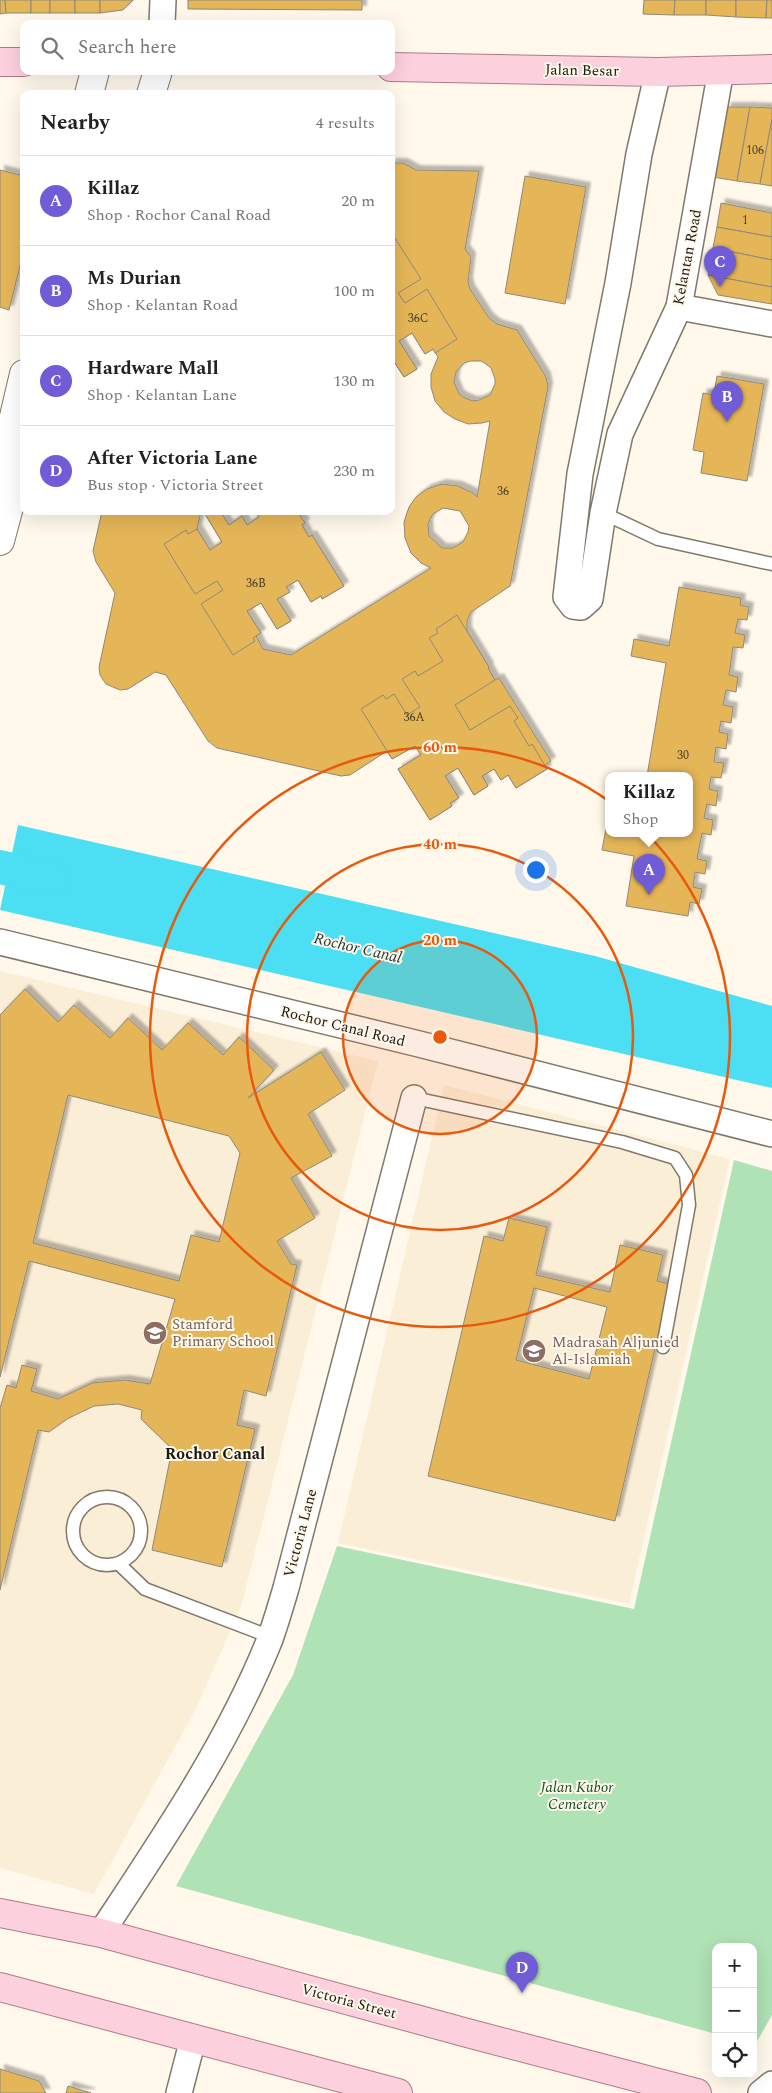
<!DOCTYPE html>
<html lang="en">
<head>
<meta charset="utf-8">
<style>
	body { margin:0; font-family:Spectral,serif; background:#f6f6f6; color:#222 }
	.controls { position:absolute; right:15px; bottom:15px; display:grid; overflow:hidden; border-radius:10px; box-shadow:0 5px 20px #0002 }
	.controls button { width:45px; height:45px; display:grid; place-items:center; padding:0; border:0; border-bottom:1px solid #e0e0e0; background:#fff; color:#222; font:25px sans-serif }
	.you { position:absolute; left:535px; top:869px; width:18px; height:18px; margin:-12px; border:4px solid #fff; border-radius:50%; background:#1a73e8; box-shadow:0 0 0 8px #1a73e833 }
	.badge { display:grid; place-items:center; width:32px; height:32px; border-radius:50%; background:#6f5cd6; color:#fff; font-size:16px; font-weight:700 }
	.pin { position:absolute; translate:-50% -41px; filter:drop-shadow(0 1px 2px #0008) }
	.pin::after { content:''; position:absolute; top:26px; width:18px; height:15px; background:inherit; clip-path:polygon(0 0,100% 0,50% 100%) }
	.popup { position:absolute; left:605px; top:772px; width:88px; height:65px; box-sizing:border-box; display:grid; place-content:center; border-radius:10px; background:#fff; filter:drop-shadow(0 1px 4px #0005); font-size:16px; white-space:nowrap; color:#767676 }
	.popup b { font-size:19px; color:#222 }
	.popup::after { content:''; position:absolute; left:50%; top:100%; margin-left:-10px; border:10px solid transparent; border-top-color:#fff }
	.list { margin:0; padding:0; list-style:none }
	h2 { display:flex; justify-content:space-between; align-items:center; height:65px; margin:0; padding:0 20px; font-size:21px }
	h2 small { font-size:16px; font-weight:400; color:#767676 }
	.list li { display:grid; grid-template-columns:32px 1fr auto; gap:15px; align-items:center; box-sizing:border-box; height:90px; padding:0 20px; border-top:1px solid #e0e0e0 }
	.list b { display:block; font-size:19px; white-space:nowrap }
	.list p { margin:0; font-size:16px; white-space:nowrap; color:#767676 }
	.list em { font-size:16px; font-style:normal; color:#767676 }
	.icon { flex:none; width:28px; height:28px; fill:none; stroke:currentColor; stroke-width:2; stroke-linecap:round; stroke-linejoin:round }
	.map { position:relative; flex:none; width:772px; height:2093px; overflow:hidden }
	.search { position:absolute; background:#fff; box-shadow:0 5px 20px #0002; left:20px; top:20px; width:375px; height:55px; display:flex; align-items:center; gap:12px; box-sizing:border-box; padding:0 18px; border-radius:10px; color:#767676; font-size:19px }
	.panel { position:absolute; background:#fff; box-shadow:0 5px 20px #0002; left:20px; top:90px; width:375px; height:425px; border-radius:10px }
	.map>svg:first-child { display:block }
</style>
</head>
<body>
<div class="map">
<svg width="772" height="2093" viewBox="0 0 772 2093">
	<defs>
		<filter id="shadow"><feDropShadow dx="4.5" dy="-4.5" stdDeviation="1" flood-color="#0004"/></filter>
	</defs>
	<rect width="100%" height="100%" fill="#fff8eb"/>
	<g fill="#fbeed7">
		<polygon points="0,971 378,1061 242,1604 196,1709 94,1894 0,1868"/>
		<polygon points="444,1085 730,1159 629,1604 338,1543"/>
	</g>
	<polygon fill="#afe2b5" points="734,1160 772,1171 772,2015 755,2045 753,2044 753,1947 716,1947 716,2034 176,1886 293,1675 337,1546 634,1609"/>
	<polygon fill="#4cdef2" points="18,825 595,956 772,1006 772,1088 0,910"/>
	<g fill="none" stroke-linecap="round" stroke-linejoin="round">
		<polyline stroke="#4cdef2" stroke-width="34" points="0,867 53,879"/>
	</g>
	<g fill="#e5b659" stroke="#90887a" fill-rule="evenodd" filter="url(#shadow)">
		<polygon points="0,0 5,0 6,13 0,14"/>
		<polygon points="5,0 31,0 31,13 6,13"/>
		<rect x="31" y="0" width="19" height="13"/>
		<rect x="50" y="0" width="25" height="13"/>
		<rect x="75" y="0" width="25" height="13"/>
		<polygon points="100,0 133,0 123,10 100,13"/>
		<polygon points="188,0 362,0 362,10 188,9"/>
		<polygon points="644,0 675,0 674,15 643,14"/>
		<polygon points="675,0 706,0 706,15 674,15"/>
		<polygon points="706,0 736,0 736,17 706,15"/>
		<polygon points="736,0 767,0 766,18 736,17"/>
		<polygon points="767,0 772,0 772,18 766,18"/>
		<polygon points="727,107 750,107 737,181 713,177"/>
		<polygon points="750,107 772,108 772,119 760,184 737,181"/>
		<polygon points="772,119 772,186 760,184"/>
		<path d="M391 163H403L416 170 479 171 465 249 471 257 468 282 470 289 489 318 497 324 517 330 546 377 548 387 510 586 471 612 467 621V631L489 667 488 668 495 680 499 678 551 761 545 765 547 769 516 788 508 775 501 780 494 769 482 776 488 786 474 795 458 768 445 776 459 798 450 803 452 806 430 820 398 769 421 755 415 746 392 759 387 751 350 775 341 776 217 748 208 741 166 675 155 672 128 689 120 690 106 684 100 675 99 667 115 593 96 562 93 551 102 511H201L197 529 210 550 222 542 205 514 209 511H220L229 525 242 516 247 525 259 517 255 511H297L305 523 302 525 309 537 312 535 344 586 322 599 321 596 311 602 298 580 286 587 290 592 277 599 291 621 277 629 261 603 247 611 261 633 256 636 263 649 291 655 431 568 421 563 411 553 405 538 404 522 409 507 416 497 427 489 442 484 458 486 473 493 477 497 490 421 482 423 468 424 455 419 444 412 435 401 431 387V374L438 357 433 349 425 354 412 333 399 341 417 369 404 377 393 360 391 361ZM470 361H481L486 364 491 368 495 379V384L490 395 479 400 473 401 463 397 459 394 454 382 456 372 464 363ZM443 508 460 511 469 526 468 532 463 542 453 548H442L429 536 428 524 430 519 433 514Z"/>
		<polygon points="0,170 24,176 24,250 9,310 0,307"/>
		<polygon points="525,176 586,187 565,304 505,293"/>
		<polygon points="721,203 772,213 772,237 717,227"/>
		<polygon points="717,227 772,237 772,260 713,248"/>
		<polygon points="391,232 421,279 398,293 405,303 427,289 457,339 435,353 433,349 425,354 412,333 399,341 417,369 404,377 393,360 391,361"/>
		<polygon points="713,248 772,260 772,287 708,275"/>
		<polygon points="708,275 772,287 772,304 718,295"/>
		<polygon points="717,376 764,384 747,481 701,473 704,452 693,450 703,393 714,395"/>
		<polygon points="209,511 220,511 229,525 242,516 247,525 259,517 255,511 297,511 305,523 302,525 309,537 312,535 344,586 322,599 321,596 311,602 298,580 286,587 290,592 277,599 291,621 277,629 261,603 247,611 261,633 253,638 255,641 233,655 201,604 223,590 217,581 195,594 164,544 186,530 188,534 197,529 210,550 222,542 205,514"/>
		<polygon points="679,587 741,598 740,605 749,607 747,620 738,619 735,633 745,635 743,648 733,647 729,675 738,677 736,692 726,690 723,705 733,707 731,723 721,721 719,732 728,734 726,749 716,747 714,762 724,763 721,778 711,777 709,789 718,791 716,806 707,804 704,818 713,820 711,835 702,833 697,859 707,861 705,874 695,872 693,887 702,889 699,904 690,902 688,916 626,906 634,856 602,850 607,823 609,824 609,834 689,834 689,776 647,776 666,663 631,656 634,639 669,646"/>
		<polygon points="457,615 489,667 488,668 495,680 455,705 470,730 510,706 518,718 514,721 529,746 532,744 547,769 516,788 508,775 501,780 494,769 482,776 488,786 474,795 458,768 445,776 459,798 450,803 452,806 430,820 398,769 421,755 415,746 392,759 361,709 383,695 386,699 394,694 407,715 420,707 402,679 415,671 418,676 443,661 429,638 438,633 436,629"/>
		<path d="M25 989 58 1022 74 1005 110 1038 128 1018 162 1050 188 1023 223 1055 239 1037 274 1070 248 1098 321 1052 345 1090 308 1114 332 1156 291 1178 315 1218 277 1241 291 1264 297 1265 266 1396 244 1390 237 1425 255 1429 222 1567 152 1550 172 1449 141 1419 142 1410 118 1404 94 1406 67 1419 49 1432 38 1430 0 1590V1408L7 1385 16 1388 22 1365 37 1369 31 1391 58 1399 92 1383 125 1380 150 1384 175 1299 29 1261 0 1377V1015ZM68 1095 229 1136 240 1153 219 1242 191 1235 179 1281 33 1243Z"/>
		<path d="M509 1218 547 1227 536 1275 610 1292 620 1245 663 1255 657 1281 670 1284 615 1521 428 1476 484 1236 503 1241ZM534 1288 607 1307 589 1379 516 1360Z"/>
		<polygon points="0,2069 39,2081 46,2093 0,2093"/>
		<polygon points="68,2086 91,2093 66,2093"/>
	</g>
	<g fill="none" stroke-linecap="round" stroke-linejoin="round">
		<g stroke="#80786a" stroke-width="15">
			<g id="lane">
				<polyline points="603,513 658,539 772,564"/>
				<polyline points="414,1098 622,1142 675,1158 686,1175 689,1205 663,1347"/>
				<circle cx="107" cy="1531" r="34"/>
				<polyline points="119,1564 145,1589 271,1637"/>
			</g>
		</g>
		<g stroke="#80786a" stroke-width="28">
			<g id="street">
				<polyline points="162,24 163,0"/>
				<polyline points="658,72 639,154 618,283 580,474 566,597 573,606 581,607 590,599 603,513 620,434 679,307 721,70"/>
				<polyline points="679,307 772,324"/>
				<polyline points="0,942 419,1044 772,1134"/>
				<path d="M101 1933C163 1839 228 1744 270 1639 276 1622 281 1605 286 1588L414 1098"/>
				<polyline points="179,2093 193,2039"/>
				<polyline points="761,2093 772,2084"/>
			</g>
		</g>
		<g stroke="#80786a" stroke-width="30">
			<g id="secondary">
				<polyline points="89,94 95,71"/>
				<polyline points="151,94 158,71"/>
				<polyline points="13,492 8,442 24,374"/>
				<polyline points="0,541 13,492 23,477"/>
			</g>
		</g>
		<g stroke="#ad7b87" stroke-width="30">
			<g id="primary">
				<polyline points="0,62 24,62"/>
				<polyline points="391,67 658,72 772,69"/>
				<polyline points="0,1913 101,1933 471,2034 697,2093"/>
				<polyline points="0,1987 398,2093"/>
			</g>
		</g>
		<use href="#lane" stroke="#fff" stroke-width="12"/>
		<use href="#street" stroke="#fff" stroke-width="25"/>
		<use href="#secondary" stroke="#fff" stroke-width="28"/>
		<use href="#primary" stroke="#fdd0dd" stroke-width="28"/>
	</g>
	<circle cx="440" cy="1037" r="97" fill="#e8590c" fill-opacity=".12"/>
	<g fill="none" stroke="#e8590c" stroke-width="2.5">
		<circle cx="440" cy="1037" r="97"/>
		<circle cx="440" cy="1037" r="193"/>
		<circle cx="440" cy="1037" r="290"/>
	</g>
	<defs>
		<g id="school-disc" transform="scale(1.25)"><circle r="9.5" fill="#8d6e63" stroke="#fff8eb"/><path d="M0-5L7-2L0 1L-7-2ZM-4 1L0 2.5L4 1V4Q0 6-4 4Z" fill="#fff"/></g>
	</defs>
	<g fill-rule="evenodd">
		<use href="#school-disc" x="155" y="1333"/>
		<use href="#school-disc" x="534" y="1351"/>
	</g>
	<g text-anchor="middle" stroke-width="4" stroke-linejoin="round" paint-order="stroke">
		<g font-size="12" fill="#4e4024">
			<text x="755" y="154">106</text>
			<text x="745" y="224">1</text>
			<text x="418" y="322">36C</text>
			<text x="503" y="495">36</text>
			<text x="256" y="587">36B</text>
			<text x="414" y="721">36A</text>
			<text x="683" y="759">30</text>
		</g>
		<g font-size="15" fill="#1b1812" stroke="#fff8eb">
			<text transform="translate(582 70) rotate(1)" y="5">Jalan Besar</text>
			<text transform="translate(687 257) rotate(-79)" y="5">Kelantan Road</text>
			<text transform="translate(343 1026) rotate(14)" y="5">Rochor Canal Road</text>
			<text transform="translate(300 1533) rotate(-75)" y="5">Victoria Lane</text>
			<text transform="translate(349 2001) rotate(15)" y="5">Victoria Street</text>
		</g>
		<g font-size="15" fill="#785e54" stroke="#fff8eb" text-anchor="start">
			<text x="172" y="1329">Stamford<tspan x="172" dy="17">Primary School</tspan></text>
			<text x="552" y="1347">Madrasah Aljunied<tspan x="552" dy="17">Al-Islamiah</tspan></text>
		</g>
		<g font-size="15" font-style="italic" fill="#144d22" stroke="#fff8eb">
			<text x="577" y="1792">Jalan Kubor<tspan x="577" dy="17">Cemetery</tspan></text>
		</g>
		<g font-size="16" font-style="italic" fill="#21393d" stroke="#fff8eb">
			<text transform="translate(358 947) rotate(13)" y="6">Rochor Canal</text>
		</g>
		<g font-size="16" font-weight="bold" fill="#1b1812" stroke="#fff8eb">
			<text x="215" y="1459">Rochor Canal</text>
		</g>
	</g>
	<circle cx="440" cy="1037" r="8" fill="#e8590c" stroke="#fff8eb" stroke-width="2.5"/>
	<g font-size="15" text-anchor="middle" font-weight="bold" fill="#e8590c" stroke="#fff8eb" stroke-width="4" stroke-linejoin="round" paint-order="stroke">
		<text x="440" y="752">60 m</text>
		<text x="440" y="849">40 m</text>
		<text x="440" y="945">20 m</text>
	</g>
</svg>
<div class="controls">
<button>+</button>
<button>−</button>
<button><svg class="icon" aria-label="locate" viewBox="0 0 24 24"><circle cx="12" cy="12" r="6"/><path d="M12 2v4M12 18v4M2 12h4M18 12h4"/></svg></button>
</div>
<div class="you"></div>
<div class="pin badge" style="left:649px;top:895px">A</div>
<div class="popup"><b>Killaz</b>Shop</div>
<div class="pin badge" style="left:727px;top:422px">B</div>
<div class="pin badge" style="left:720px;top:287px">C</div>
<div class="pin badge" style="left:522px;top:1993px">D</div>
<div class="search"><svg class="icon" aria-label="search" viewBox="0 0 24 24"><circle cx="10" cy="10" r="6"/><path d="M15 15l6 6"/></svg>Search here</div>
<section class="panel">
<h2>Nearby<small>4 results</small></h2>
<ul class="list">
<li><span class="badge">A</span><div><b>Killaz</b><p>Shop · Rochor Canal Road</p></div><em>20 m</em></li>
<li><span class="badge">B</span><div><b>Ms Durian</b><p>Shop · Kelantan Road</p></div><em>100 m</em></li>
<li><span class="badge">C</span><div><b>Hardware Mall</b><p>Shop · Kelantan Lane</p></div><em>130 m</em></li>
<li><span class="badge">D</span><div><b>After Victoria Lane</b><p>Bus stop · Victoria Street</p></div><em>230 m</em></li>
</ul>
</section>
</div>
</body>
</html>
